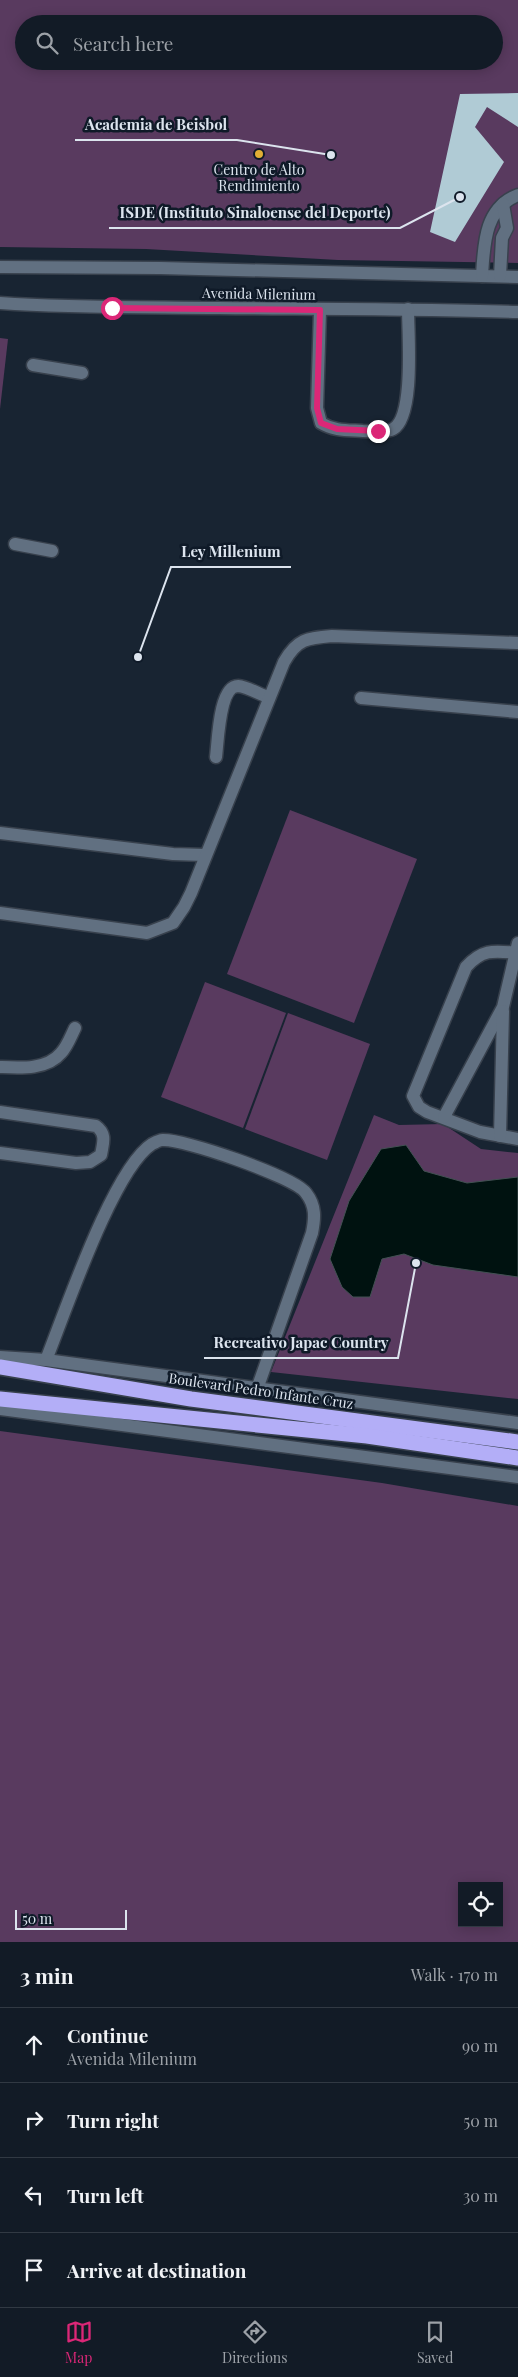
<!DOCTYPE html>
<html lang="en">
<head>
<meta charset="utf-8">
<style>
	body { margin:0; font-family:"Playfair Display",serif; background:#1b242e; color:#f1f3f6 }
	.controls { position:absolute; right:15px; bottom:15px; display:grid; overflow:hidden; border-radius:0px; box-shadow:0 2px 12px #0003 }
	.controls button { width:45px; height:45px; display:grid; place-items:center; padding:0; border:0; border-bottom:1px solid #313943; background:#121b26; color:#f1f3f6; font:25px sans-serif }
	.scale { position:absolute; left:15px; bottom:12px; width:112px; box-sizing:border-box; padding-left:5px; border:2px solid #dce4ee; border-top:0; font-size:14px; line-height:18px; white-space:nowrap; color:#dce4ee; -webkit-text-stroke:4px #0f1a28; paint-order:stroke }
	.stop { position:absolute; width:15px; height:15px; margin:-11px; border:4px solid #db2777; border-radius:50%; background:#fff }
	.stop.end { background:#db2777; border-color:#fff; box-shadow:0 1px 5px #0008 }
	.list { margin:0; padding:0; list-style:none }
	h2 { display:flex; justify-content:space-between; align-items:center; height:65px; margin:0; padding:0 20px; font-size:21px }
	h2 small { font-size:16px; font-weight:400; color:#9ca1a7 }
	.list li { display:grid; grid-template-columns:32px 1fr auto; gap:15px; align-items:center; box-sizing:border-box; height:75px; padding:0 20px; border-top:1px solid #313943 }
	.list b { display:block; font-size:19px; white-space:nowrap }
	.list p { margin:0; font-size:16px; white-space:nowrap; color:#9ca1a7 }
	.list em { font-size:16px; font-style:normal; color:#9ca1a7 }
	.icon { flex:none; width:28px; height:28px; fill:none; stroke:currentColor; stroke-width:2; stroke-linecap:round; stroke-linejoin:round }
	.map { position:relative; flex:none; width:518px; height:1942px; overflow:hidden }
	.search { position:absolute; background:#121b26; box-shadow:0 2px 12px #0003; left:15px; right:15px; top:15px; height:55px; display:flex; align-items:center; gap:12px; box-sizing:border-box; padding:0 18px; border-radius:28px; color:#9ca1a7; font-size:19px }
	.sheet { height:365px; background:#121b26 }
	nav { display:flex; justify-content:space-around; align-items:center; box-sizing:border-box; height:70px; border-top:1px solid #313943; background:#121b26; font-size:14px; color:#9ca1a7 }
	nav a { display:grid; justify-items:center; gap:2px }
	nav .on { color:#db2777 }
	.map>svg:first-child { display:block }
</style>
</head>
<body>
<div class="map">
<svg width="518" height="1942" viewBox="0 0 518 1942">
	<rect width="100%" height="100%" fill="#182432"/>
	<g fill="#593a5f" fill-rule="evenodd">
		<path d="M0 0H518V263L338 260 146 249 0 247ZM24 24H494V61H24Z"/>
		<polygon points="0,338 8,339 0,409"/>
		<polygon points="290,810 417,859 354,1023 227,974"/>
		<polygon points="205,982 286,1013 243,1128 161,1097"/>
		<polygon points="288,1013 370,1044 327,1160 245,1129"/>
		<polygon points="374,1115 399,1125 443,1124 481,1149 518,1153 518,1399 271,1372"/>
		<path d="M0 1431 382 1483 518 1506V1942H0ZM462 1886H499V1923H462Z"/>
	</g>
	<polygon fill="#001210" stroke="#425153" points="406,1145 424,1171 467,1183 518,1177 518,1277 433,1265 404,1254 382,1259 370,1297 353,1297 342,1287 330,1259 349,1201 381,1149"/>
	<polygon fill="#b0cbd5" points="518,93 518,127 487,107 475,127 504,162 455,242 430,232 460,94"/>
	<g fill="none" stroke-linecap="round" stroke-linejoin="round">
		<g stroke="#38414d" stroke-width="15">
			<g id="minor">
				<polyline points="0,267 160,268 518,277"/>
				<path d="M482 276C484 245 484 208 518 195"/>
				<polyline points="500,276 502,238 507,228 503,204"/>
				<path d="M0 303C73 308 146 307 219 308 319 309 418 309 518 312"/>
				<path d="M320 311 317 408 321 423C334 431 348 430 363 431 371 431 386 433 393 429 415 417 408 333 408 309"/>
				<polyline points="33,365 82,373"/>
				<polyline points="15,544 52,551"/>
				<polyline points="361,698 518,712"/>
				<path d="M216 757C218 742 219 686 238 686 248 687 259 694 268 697"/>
				<polyline points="0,833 173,854 205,855"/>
				<path d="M0 913 147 933 173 923 184 907 191 893 284 662C297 639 307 638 332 636L518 643"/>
				<path d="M518 953C495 951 483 948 466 967L413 1096 419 1107 427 1112 480 1132 518 1139"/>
				<path d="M0 1067C20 1068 47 1070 61 1053 67 1047 71 1036 75 1028"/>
				<path d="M0 1112 96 1126C107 1134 103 1143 101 1155L90 1162 76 1163 0 1153"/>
				<polyline points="444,1117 503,1007 518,943"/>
				<polyline points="500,1136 503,1011"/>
				<polyline points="0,1357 46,1360 518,1423"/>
				<path d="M46 1360C65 1313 113 1169 152 1144 154 1143 160 1140 162 1140 182 1138 295 1177 306 1193 316 1206 315 1218 312 1233L257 1389"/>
				<polyline points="0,1409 518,1477"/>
			</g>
		</g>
		<g stroke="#38414d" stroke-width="18">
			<g id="highway">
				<polyline points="0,1367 191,1399 518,1442"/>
				<polyline points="0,1399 367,1436 518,1458"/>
			</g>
		</g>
		<use href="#minor" stroke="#617081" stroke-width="12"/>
		<use href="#highway" stroke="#b3aef7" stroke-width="15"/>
	</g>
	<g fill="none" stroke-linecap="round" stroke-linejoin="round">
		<polyline stroke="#db2777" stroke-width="6" points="112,308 320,310 317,408 321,423 337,429 378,431"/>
	</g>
	<circle fill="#e1af34" stroke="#0f1a28" stroke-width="2" cx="259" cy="154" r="5"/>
	<g text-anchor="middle" stroke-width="5" stroke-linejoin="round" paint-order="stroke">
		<g font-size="14" fill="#dce4ee" stroke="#0f1a28">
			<text x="259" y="175">Centro de Alto<tspan x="259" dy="16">Rendimiento</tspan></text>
		</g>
		<g font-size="14" fill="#dce4ee" stroke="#0f1a28">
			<text transform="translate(259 294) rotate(1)" y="5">Avenida Milenium</text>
			<text transform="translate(261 1391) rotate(8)" y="5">Boulevard Pedro Infante Cruz</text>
		</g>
	</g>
	<path fill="none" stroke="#dce4ee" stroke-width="2" d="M331 155L237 140H75M460 197L400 228H109M138 657L171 567H291M416 1263L398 1358H204"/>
	<g fill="#dce4ee" stroke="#0f1a28" stroke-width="2">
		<circle cx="331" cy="155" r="5"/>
		<circle cx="460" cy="197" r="5"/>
		<circle cx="138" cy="657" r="5"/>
		<circle cx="416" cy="1263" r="5"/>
	</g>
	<g font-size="15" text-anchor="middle" font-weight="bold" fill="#dce4ee" stroke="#0f1a28" stroke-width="5" stroke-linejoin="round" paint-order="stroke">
		<text x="156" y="130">Academia de Beisbol</text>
		<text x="255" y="218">ISDE (Instituto Sinaloense del Deporte)</text>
		<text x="231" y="557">Ley Millenium</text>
		<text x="301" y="1348">Recreativo Japac Country</text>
	</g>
</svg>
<div class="controls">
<button><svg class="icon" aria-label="locate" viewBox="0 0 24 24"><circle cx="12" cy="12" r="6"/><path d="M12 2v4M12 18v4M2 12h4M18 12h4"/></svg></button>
</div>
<div class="scale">50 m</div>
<div class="stop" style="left:112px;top:308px"></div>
<div class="stop end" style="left:378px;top:431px"></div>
<div class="search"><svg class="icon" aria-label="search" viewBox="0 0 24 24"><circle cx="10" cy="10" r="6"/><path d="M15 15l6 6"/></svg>Search here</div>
</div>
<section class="sheet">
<h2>3 min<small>Walk · 170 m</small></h2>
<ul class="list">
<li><svg class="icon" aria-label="ahead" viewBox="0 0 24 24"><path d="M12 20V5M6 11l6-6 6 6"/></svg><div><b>Continue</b><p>Avenida Milenium</p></div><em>90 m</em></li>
<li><svg class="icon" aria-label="right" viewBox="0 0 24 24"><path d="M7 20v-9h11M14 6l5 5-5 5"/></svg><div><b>Turn right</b></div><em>50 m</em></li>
<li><svg class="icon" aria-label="left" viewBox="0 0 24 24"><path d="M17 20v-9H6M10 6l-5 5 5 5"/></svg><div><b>Turn left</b></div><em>30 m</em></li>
<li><svg class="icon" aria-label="arrive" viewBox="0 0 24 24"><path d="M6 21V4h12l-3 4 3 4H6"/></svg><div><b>Arrive at destination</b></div></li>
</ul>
</section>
<nav>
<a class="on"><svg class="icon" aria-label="map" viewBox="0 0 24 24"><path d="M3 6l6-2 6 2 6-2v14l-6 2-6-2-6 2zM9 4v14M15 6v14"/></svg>Map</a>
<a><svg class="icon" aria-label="directions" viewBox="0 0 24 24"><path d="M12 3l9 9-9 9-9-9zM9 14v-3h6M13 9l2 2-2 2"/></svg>Directions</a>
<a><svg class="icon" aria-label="saved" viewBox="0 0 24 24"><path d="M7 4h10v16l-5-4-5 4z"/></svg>Saved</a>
</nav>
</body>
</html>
